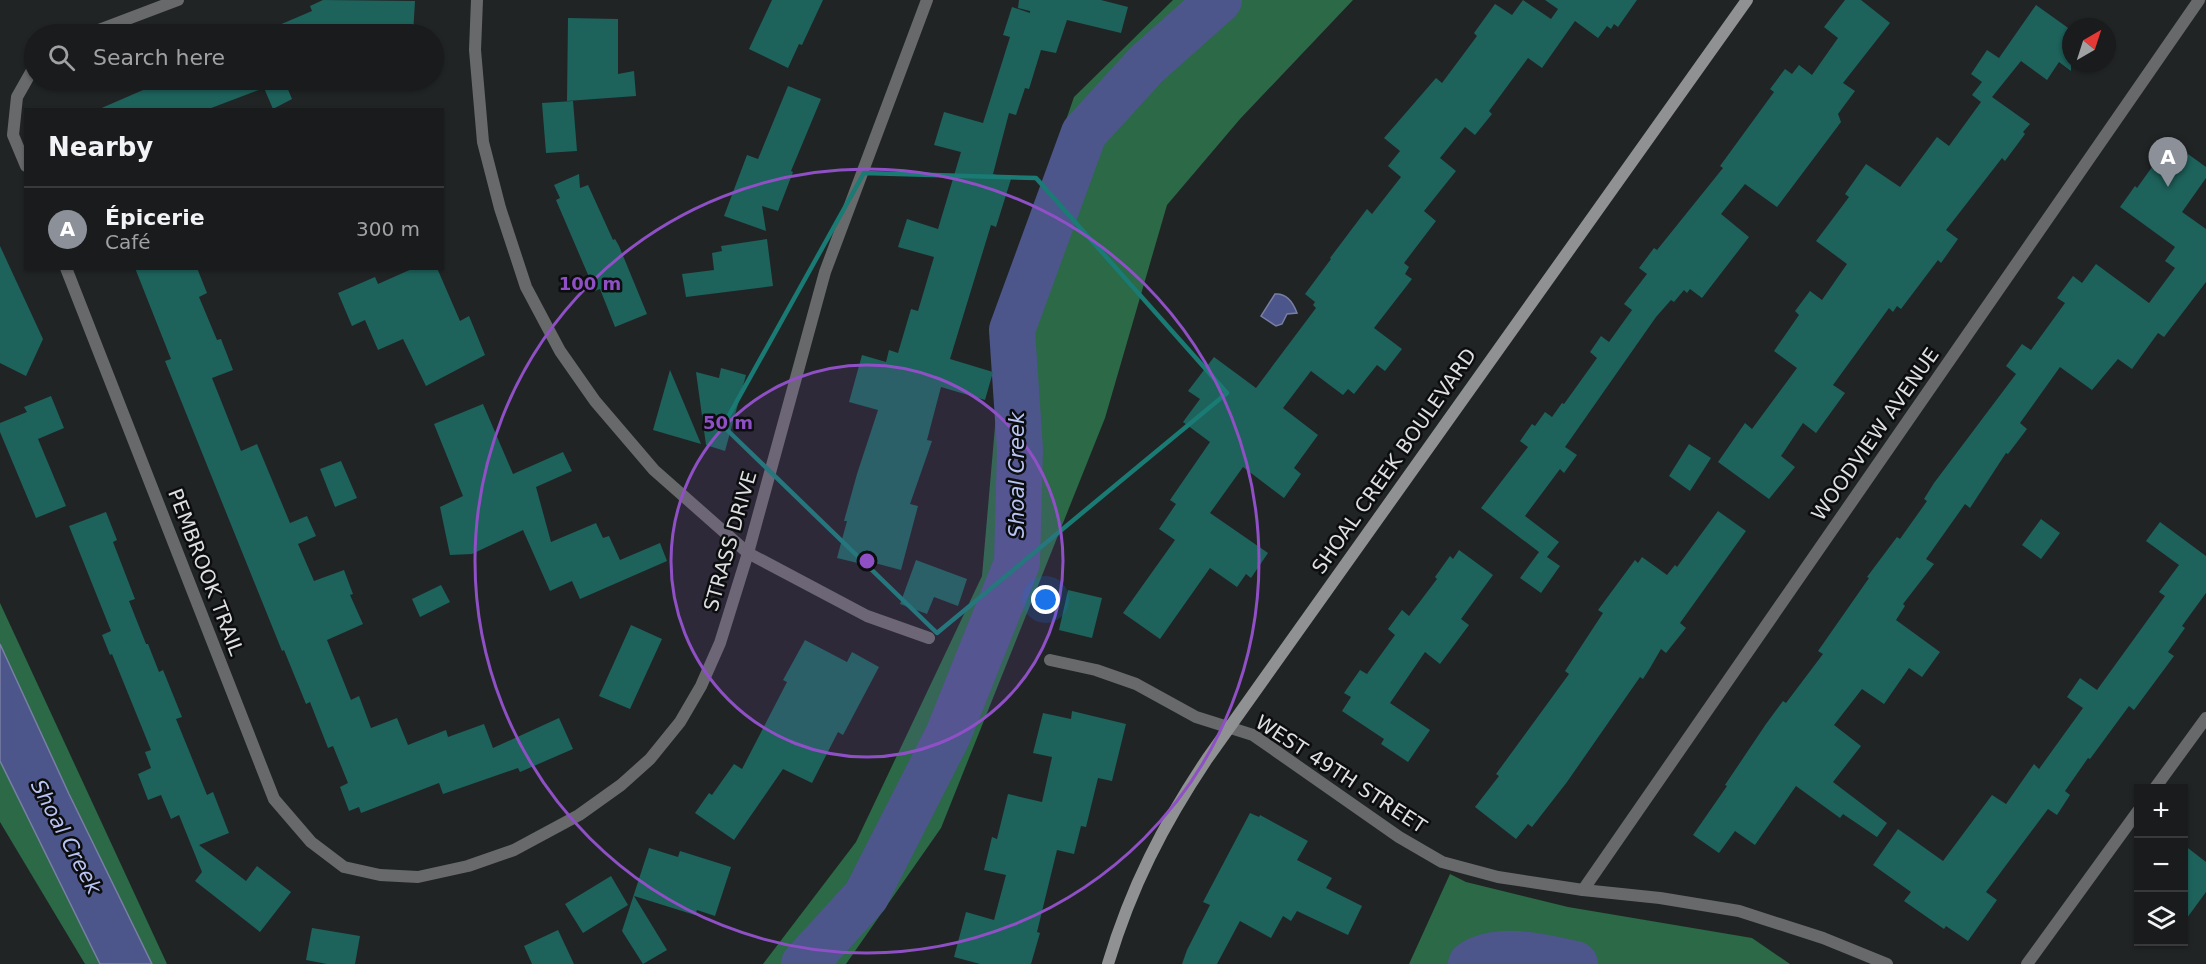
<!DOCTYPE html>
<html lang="en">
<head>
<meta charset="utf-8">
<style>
	body { margin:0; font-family:"DejaVu Sans",sans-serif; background:#222425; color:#f1f3f6 }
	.controls { position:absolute; right:18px; bottom:18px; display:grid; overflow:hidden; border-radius:0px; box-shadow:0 2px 4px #0004 }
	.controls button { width:54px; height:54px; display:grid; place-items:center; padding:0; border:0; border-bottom:2px solid #37393b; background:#191b1c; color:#f1f3f6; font:30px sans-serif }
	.compass { position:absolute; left:2062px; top:18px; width:54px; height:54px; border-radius:50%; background:#191b1c; box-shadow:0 2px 4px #0004; rotate:39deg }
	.you { position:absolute; left:1046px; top:600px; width:21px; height:21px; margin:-15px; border:4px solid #fff; border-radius:50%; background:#1a73e8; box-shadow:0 0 0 9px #1a73e833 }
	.badge { display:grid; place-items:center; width:39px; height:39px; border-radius:50%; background:#8c9099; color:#fff; font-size:20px; font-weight:700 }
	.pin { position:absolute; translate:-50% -50px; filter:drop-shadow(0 2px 3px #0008) }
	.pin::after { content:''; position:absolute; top:32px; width:21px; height:18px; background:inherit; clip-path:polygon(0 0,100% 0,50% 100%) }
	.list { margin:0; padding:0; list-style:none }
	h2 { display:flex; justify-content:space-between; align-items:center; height:78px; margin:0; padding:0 24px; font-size:26px }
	h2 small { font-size:20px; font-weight:400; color:#9fa1a3 }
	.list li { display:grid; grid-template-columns:39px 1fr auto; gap:18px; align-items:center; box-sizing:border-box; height:84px; padding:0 24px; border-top:2px solid #37393b }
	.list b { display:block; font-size:22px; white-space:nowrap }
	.list p { margin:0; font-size:20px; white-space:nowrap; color:#9fa1a3 }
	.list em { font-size:20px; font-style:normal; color:#9fa1a3 }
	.icon { flex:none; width:33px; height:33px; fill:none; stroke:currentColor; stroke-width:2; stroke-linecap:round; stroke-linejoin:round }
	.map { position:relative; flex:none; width:2206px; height:964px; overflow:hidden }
	.search { position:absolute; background:#191b1c; box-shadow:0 2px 4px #0004; left:24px; top:24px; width:420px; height:66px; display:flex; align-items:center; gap:15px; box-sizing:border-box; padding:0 21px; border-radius:33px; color:#9fa1a3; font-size:22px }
	.panel { position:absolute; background:#191b1c; box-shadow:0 2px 4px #0004; left:24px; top:108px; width:420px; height:162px; border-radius:0px }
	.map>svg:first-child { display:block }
</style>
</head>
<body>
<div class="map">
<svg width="2206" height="964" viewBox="0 0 2206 964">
	<rect width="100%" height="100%" fill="#212425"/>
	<g fill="#2b6947">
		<polygon points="1173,0 1353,0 1240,119 1167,205 1105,418 941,828 846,964 763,964 856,842 982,576 1000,369 998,317 1074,97"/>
		<polygon points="0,603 167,964 85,964 0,822"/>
		<polygon points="1450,874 1466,882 1568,907 1752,938 1790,964 1409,964"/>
	</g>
	<g fill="#4d568a" stroke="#787fa4" stroke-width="1.5">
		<path d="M1275 294C1287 293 1293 302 1297 313L1287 314 1282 324 1276 326 1261 316Z"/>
		<polygon points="0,644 69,794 152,964 100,964 0,761"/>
	</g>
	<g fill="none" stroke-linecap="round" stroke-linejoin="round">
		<g stroke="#4d568a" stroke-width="46">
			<polyline points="804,964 866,896 948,735 1017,563 1020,449 1012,330 1084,133 1147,64 1219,0"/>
			<path d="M1471 964C1497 945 1545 957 1575 964"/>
		</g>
	</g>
	<g fill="#1e625c">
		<polygon points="323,0 415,1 413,34 258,34 312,11 310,6"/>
		<polygon points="772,0 823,0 802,45 799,44 788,68 749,49"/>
		<polygon points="1019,0 1101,0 1128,7 1121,33 1067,20 1056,53 1041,50 1029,89 1025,88 1016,115 1009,113 993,174 1011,179 996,227 991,225 950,359 993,372 985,400 941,387 927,440 932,441 910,504 918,506 901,570 871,562 870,566 837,558 847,521 844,521 857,474 878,410 849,402 862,355 886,362 889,350 898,353 911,309 918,311 934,257 898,247 907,219 938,229 961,152 934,145 944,112 983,123 1010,37 1003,35 1012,7 1030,13 1030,11 1018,8"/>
		<polygon points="1523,0 1551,19 1558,9 1545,0 1637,0 1618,27 1614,24 1611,29 1607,26 1598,38 1575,21 1542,68 1528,58 1489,111 1492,114 1475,135 1465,127 1440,158 1456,171 1424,211 1436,221 1404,263 1409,267 1405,274 1412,279 1374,328 1402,349 1385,371 1377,365 1354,394 1348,389 1343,395 1311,371 1283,408 1318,435 1294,468 1301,474 1284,498 1243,467 1210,513 1268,553 1251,578 1246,574 1237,587 1210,568 1160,639 1123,613 1175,540 1159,529 1176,504 1170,500 1210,442 1183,422 1200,399 1188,391 1214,357 1256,388 1316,308 1313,305 1315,302 1305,294 1331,259 1330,258 1367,209 1372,214 1401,177 1388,166 1400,151 1384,138 1436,78 1442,83 1477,36 1474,33 1495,4 1512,15"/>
		<polygon points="1845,0 1861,0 1890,23 1843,83 1855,91 1838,114 1841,122 1777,207 1745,184 1721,214 1749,237 1702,298 1690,289 1687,293 1684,290 1674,302 1671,300 1656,317 1565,447 1577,455 1564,473 1560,469 1525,516 1559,542 1547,557 1560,566 1541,593 1520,578 1539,552 1481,508 1528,447 1520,441 1532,424 1535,426 1545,412 1552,417 1562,403 1564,404 1597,358 1590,352 1601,336 1609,342 1632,310 1624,304 1647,274 1639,268 1654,248 1657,250 1723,168 1720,166 1774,92 1770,89 1785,69 1792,74 1799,65 1812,75 1838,38 1824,27"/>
		<polygon points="2036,5 2071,30 2071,71 2059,62 2047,80 2021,61 1992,97 2030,124 2023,132 2025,134 2005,161 2002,158 1946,230 1958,239 1941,263 1938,260 1901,309 1897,306 1893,312 1889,308 1833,385 1845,393 1816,433 1803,423 1781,456 1795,467 1769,499 1718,462 1745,423 1752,429 1797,368 1774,351 1799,315 1795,311 1810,291 1822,300 1847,264 1816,241 1849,197 1845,194 1866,164 1900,187 1937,137 1949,146 1981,102 1972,95 1982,82 1971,74 1987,50 1999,58"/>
		<polygon points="568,18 618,19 618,74 634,71 636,96 567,101"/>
		<polygon points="166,80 284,80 292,99 273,109 264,88 206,110 97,110"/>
		<polygon points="788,86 821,99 791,171 793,172 778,211 762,206 766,231 724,216 747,155 758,159"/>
		<polygon points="573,101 577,151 546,153 542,103"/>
		<polygon points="2167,146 2185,159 2188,154 2206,167 2206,178 2182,212 2206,229 2206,282 2164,337 2158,333 2132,369 2118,359 2092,390 2060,367 2020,423 2027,429 2008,454 2006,453 1970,508 1965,504 1926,559 1934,564 1903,604 1905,606 1896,620 1940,652 1922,677 1909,668 1884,704 1862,689 1834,725 1861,746 1833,782 1887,823 1877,837 1843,814 1840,818 1796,786 1755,845 1735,831 1719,853 1693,835 1727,786 1725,785 1766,724 1783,701 1786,703 1823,654 1818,651 1869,578 1867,577 1897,537 1900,539 1927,501 1924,499 1934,483 2016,374 2006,366 2022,344 2031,350 2065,303 2057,298 2073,276 2082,283 2096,264 2149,303 2175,268 2165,261 2175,247 2120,207 2135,186 2137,188"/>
		<polygon points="579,174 580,188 588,185 613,240 615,239 619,246 647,314 615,327 600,289 595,291 556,200 560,198 554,185"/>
		<polygon points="767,239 773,286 686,297 682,274 714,270 712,253 722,251 721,246"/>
		<polygon points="0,246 43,339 26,376 0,363"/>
		<polygon points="135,268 197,268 207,293 199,297 217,340 221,339 233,370 212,378 241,451 257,444 290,523 307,516 316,536 298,544 314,581 344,570 353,594 350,595 363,624 327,640 351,700 359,696 371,728 397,718 408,745 446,730 448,737 484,724 493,748 559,718 573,749 520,772 518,768 443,794 439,783 361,813 359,807 349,811 340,787 348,783 333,746 328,748 310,702 306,704 284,650 282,651 165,361 171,359"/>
		<polygon points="414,268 437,268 460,321 469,316 485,355 426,386 403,339 378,350 365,320 352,326 338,293 375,277 378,284"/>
		<polygon points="721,368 746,375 725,451 706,445 696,372 719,378"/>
		<polygon points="670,370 701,444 653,430"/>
		<polygon points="51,396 64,428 38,439 66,506 36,518 0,432 0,423 27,412 24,407"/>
		<polygon points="483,404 513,474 563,452 572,471 536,487 551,542 596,523 603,538 609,536 620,560 660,543 667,561 580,599 572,581 550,591 523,530 472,554 450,555 440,507 463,496 434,424"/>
		<polygon points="1689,444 1711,458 1690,491 1669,476"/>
		<polygon points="341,461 357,498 335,507 320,469"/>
		<polygon points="1718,511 1746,531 1680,623 1686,628 1666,653 1661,649 1650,668 1643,679 1640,677 1567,782 1532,827 1528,824 1516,839 1475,807 1499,776 1496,774 1569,674 1565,671 1603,613 1598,610 1635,560 1638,563 1642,557 1667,575 1675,565 1677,567"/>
		<polygon points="106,512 117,540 113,542 135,599 129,601 146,644 148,644 159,672 163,670 182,717 176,719 207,795 213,792 229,833 199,845 246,881 257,866 291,892 260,932 195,881 202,872 179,815 171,819 161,795 148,800 138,774 151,768 145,752 151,750 112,654 110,655 102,635 111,631 69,526"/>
		<polygon points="2041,519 2060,533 2041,559 2022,545"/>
		<polygon points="2160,522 2206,556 2206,593 2182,626 2185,628 2168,652 2174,656 2134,710 2129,706 2090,759 2088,758 2065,791 2070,795 2057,815 2048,809 1986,892 1997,900 1968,941 1946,926 1944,929 1904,901 1911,892 1873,865 1898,829 1943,861 1992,795 2006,804 2034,764 2039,769 2083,708 2067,697 2080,678 2097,690 2165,596 2159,592 2179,565 2146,541"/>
		<polygon points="1459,550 1493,575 1461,619 1469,625 1440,664 1425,652 1390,703 1430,730 1408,762 1381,744 1384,739 1342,711 1351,697 1344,693 1360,670 1367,674 1395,635 1388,629 1402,610 1409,616 1437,579 1435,577 1450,556 1453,559"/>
		<polygon points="916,560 967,579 958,606 934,597 927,614 900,604"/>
		<polygon points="441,585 450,602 420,617 412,599"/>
		<polygon points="1068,590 1102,598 1092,638 1059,630"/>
		<polygon points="631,625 662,639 630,709 599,696"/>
		<polygon points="805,640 847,662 852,652 879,667 843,735 838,732 812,783 783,769 734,840 695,813 709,793 712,795 734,764 742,769 787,682 783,680"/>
		<polygon points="1072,711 1126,724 1112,781 1098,778 1086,827 1081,826 1074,854 1057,850 1037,932 1040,933 1031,964 980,964 954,957 966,912 994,920 1006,875 984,870 992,837 997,839 1008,794 1042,802 1052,757 1033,753 1043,713 1071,719"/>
		<polygon points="1250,813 1259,817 1260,815 1308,841 1297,860 1332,878 1326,888 1362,906 1348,935 1297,911 1291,921 1283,916 1271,938 1240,921 1217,964 1182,964 1187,950 1210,905 1203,902"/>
		<polygon points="2184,845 2206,862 2206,892 2184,922"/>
		<polygon points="649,848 678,857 680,851 731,867 715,916 697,910 695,915 634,896 667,950 643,964 622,931"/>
		<polygon points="611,876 628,905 583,933 565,904"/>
		<polygon points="312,928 360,936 355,964 327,964 306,960"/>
		<polygon points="558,930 574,964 532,964 524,946"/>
	</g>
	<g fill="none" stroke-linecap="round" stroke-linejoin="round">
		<g stroke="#68696b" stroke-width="12">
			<polyline points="477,0 475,50 483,142 500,208 526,287 560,351 595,401 654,470 748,553 867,616 929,638"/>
			<polyline points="88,34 178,0"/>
			<polyline points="26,166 13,135 17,97 34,67"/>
			<polyline points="66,268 274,799 311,842 344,867 380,875 418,877 468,866 514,850 579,815 621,785 650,759 680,722 701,686 720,643 748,553 825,272 927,0"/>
			<polyline points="1050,660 1096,670 1136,684 1196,717 1253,735 1399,837 1442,862 1498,877 1583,890 1660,898 1739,911 1823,938 1887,964"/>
			<polyline points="2155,788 2206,718"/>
			<polyline points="1583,890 2199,0"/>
			<polyline points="2027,964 2138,811"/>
		</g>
		<path stroke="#8f9193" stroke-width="12" d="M1108 964C1131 887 1163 825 1207 759L1747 0"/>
	</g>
	<path fill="none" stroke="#197b74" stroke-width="4.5" stroke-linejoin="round" d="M864 173 1036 178 1227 393 937 633 723 426Z"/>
	<circle cx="867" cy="561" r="196" fill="#8f50c6" fill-opacity=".12"/>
	<g fill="none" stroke="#8f50c6" stroke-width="3">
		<circle cx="867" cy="561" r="196"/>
		<circle cx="867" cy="561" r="392"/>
	</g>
	<g text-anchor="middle" stroke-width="5" stroke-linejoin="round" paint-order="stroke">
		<g font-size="20" fill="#dddfe0" stroke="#0c0d0e">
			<text transform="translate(1875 434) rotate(-55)" y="7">WOODVIEW AVENUE</text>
			<text transform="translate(1394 461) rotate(-55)" y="7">SHOAL CREEK BOULEVARD</text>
			<text transform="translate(730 541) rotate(-74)" y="7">STRASS DRIVE</text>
			<text transform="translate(206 572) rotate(69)" y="7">PEMBROOK TRAIL</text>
			<text transform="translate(1341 774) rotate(33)" y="7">WEST 49TH STREET</text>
		</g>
		<g font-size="21" font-style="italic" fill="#b9c4f4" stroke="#0c0d0e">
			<text transform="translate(1017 475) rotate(-90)" y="7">Shoal Creek</text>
			<text transform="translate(66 837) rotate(62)" y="7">Shoal Creek</text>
		</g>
	</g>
	<circle cx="867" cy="561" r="9" fill="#8f50c6" stroke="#0c0d0e" stroke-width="3"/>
	<g font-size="18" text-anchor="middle" font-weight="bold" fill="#8f50c6" stroke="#0c0d0e" stroke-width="5" stroke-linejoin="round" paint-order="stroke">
		<text x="590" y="290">100 m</text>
		<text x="728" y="429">50 m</text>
	</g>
</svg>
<div class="controls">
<button>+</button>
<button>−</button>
<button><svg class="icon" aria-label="layers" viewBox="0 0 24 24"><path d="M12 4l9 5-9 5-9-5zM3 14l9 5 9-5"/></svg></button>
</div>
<svg class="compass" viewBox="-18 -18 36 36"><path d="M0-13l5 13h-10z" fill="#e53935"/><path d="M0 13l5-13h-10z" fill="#9fa1a3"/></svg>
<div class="you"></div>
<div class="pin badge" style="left:2168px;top:187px">A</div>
<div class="search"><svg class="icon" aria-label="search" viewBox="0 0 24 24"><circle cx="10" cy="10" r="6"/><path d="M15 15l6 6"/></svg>Search here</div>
<section class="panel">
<h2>Nearby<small></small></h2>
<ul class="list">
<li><span class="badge">A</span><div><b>Épicerie</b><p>Café</p></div><em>300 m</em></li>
</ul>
</section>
</div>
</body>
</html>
